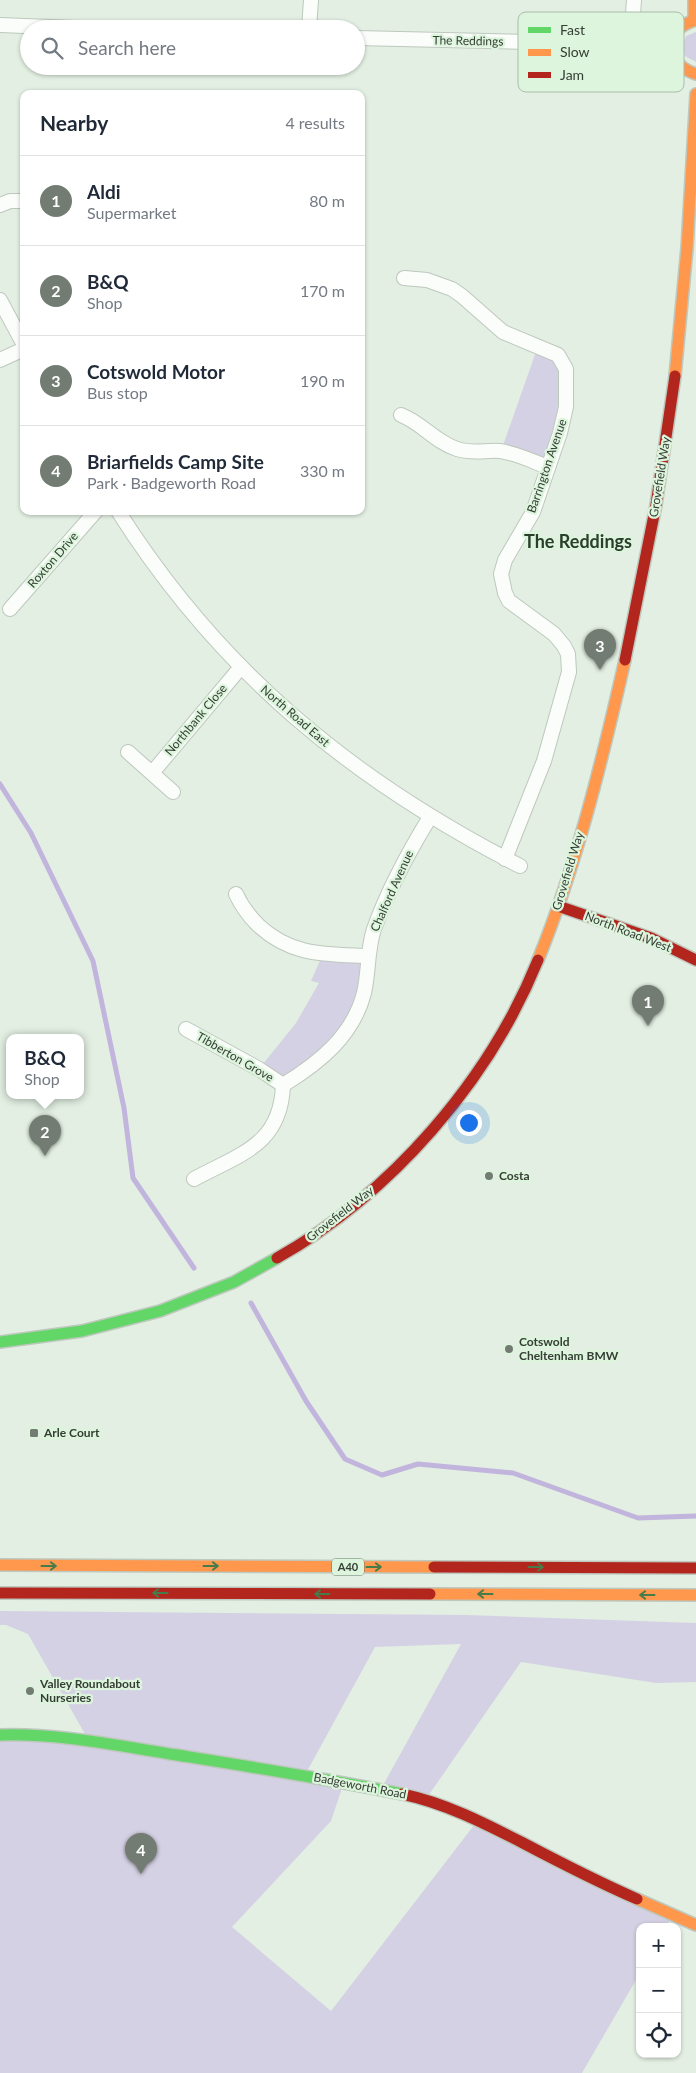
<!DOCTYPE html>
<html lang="en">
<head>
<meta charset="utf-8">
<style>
	body { margin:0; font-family:Lato,sans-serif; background:#f2f2f3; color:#1f2937 }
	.controls { position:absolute; right:15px; bottom:15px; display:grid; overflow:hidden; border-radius:10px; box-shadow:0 1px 4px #0004 }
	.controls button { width:45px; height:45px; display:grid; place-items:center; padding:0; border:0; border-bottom:1px solid #e0e1e3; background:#fff; color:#1f2937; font:25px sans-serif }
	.you { position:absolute; left:468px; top:1122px; width:18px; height:18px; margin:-12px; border:4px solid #fff; border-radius:50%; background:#1a73e8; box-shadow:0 0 0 8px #1a73e833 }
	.badge { display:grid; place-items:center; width:32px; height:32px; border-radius:50%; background:#727c72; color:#fff; font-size:16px; font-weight:700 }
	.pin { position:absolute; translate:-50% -41px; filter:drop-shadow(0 1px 2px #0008) }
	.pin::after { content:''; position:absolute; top:26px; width:18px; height:15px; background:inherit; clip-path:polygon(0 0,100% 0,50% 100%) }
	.popup { position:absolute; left:6px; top:1034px; width:78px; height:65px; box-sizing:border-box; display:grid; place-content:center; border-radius:10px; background:#fff; filter:drop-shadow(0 1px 4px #0005); font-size:16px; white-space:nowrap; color:#747a83 }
	.popup b { font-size:19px; color:#1f2937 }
	.popup::after { content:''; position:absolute; left:50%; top:100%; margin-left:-10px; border:10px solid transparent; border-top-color:#fff }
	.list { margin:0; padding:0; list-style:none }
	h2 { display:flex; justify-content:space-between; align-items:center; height:65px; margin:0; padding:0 20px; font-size:21px }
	h2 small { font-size:16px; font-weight:400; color:#747a83 }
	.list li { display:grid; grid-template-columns:32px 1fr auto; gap:15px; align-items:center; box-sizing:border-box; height:90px; padding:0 20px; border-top:1px solid #e0e1e3 }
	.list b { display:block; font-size:19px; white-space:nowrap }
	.list p { margin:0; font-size:16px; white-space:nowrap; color:#747a83 }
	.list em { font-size:16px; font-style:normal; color:#747a83 }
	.icon { flex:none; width:28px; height:28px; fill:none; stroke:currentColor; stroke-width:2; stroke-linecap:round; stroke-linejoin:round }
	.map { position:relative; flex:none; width:696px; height:2073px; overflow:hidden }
	.search { position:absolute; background:#fff; box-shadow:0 1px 4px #0004; left:20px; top:20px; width:345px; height:55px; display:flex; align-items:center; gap:12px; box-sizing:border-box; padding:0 18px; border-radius:28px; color:#747a83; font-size:19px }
	.panel { position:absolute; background:#fff; box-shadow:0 1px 4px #0004; left:20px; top:90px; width:345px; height:425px; border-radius:10px }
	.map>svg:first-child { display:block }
</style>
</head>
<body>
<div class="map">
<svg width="696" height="2073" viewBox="0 0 696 2073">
	<rect width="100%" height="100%" fill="#e2efe2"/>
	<g fill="#d5d1e4">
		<polygon points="696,32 696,62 685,56 682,46 686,36"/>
		<polygon points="538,346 566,369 548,467 501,451"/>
		<polygon points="323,954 367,956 347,1030 283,1085 259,1069 296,1023 319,983 311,981"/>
		<polygon points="0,1611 467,1615 696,1623 696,1682 656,1683 521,1662 426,1799 381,1789 461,1644 375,1647 305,1775 344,1782 331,1821 232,1927 331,2011 478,1820 673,1915 666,1927 640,1927 640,1973 582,2073 0,2073 0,1735 89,1741 28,1634 6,1625 0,1625"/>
	</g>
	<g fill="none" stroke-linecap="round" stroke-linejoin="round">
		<g stroke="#c1b4dd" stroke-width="5">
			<polyline points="0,784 31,833 93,961 124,1108 133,1178 194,1268"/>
			<polyline points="251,1303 306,1401 345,1459 382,1475 418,1464 513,1473 638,1518 696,1516"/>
		</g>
		<g stroke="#bec8be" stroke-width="16">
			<g id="street">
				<polyline points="0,25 100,29"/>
				<polyline points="309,29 311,0"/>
				<polyline points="356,38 670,45"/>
				<polyline points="631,44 634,0"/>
				<polyline points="0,205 10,201 24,201"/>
				<polyline points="404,278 427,280 452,289 462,296 503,332 558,355 566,369 566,407 560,433 533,512 505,560 501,574 505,593 509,601 554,634 564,646 568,654 569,672 544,761 505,859"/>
				<polyline points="0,300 24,345"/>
				<polyline points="0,360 24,349"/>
				<path d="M401 415C422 423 435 442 457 449 472 454 485 450 500 451 516 453 534 462 548 467"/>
				<path d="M118 511C220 672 352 780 520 866"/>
				<polyline points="10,609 96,511"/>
				<polyline points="128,752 173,792"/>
				<polyline points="152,773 241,667"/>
				<path d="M236 894C242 907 248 915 258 925 291 956 325 954 367 956"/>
				<polyline points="186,1029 259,1069 283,1085"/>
				<path d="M283 1085C319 1063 353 1036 364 993 369 972 367 950 374 929 388 890 408 853 430 817"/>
				<path d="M194 1179C240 1154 281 1145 283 1085"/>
			</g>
		</g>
		<g stroke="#bec8be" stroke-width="14">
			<g id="fast">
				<polyline points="0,1342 82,1331 160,1311 234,1282 277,1258"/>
				<path d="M0 1735C59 1733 119 1746 177 1755 252 1767 328 1779 402 1794"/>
			</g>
		</g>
		<g stroke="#bec8be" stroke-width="14">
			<g id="slow">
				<polyline points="694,0 694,20"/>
				<path d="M696 20C661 30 663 63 696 74"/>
				<polyline points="675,376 687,248 696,94"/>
				<path d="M538 960C577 864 602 761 625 660"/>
				<polyline points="0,1565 434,1567"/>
				<polyline points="430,1594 696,1595"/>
				<polyline points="637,1899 696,1925"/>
			</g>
		</g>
		<g stroke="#bec8be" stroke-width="14">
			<g id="jam">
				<polyline points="625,660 656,505 675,376"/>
				<polyline points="558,906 651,938 696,960"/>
				<path d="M277 1258C391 1194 489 1081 538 960"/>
				<polyline points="434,1567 696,1568"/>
				<polyline points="0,1593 430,1594"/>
				<path d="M402 1794C445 1803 484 1823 523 1843 561 1863 598 1882 637 1899"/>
			</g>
		</g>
		<use href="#street" stroke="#fbfdfb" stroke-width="14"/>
		<use href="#fast" stroke="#63d668" stroke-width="11"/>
		<use href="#slow" stroke="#ff974d" stroke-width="11"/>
		<use href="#jam" stroke="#b3261e" stroke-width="11"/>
	</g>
	<defs><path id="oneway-shaft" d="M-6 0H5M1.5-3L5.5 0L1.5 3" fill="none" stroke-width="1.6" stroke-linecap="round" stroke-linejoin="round" transform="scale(1.25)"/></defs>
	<g stroke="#477b49">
		<use href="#oneway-shaft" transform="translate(49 1566)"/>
		<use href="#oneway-shaft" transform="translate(211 1566)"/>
		<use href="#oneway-shaft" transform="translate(374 1567)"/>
		<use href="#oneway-shaft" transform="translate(536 1567)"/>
		<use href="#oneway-shaft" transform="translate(160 1593) rotate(-180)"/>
		<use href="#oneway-shaft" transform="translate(322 1594) rotate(-180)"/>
		<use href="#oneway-shaft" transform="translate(485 1594) rotate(-180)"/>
		<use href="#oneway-shaft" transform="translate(647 1595) rotate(-180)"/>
	</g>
	<g fill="#727c72" stroke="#ddf4dd" stroke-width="2">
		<circle cx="489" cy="1176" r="5"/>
		<circle cx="509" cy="1349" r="5"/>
		<rect x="29" y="1428" width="10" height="10" rx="2.5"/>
		<circle cx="30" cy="1691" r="5"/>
	</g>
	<g text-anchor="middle" stroke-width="4.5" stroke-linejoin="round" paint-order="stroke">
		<rect fill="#ddf4dd" stroke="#677567" stroke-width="1" x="332" y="1558.5" width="32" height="17" rx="4"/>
		<g font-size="11" font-weight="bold" fill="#353e35">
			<text x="348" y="1571">A40</text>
		</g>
		<g font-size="12" fill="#353e35" stroke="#ddf4dd">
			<text transform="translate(468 41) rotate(1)" y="4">The Reddings</text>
			<text transform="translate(547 466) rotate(-71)" y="4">Barrington Avenue</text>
			<text transform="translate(660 477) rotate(-81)" y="4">Grovefield Way</text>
			<text transform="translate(53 560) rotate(-49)" y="4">Roxton Drive</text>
			<text transform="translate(295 716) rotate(41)" y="4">North Road East</text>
			<text transform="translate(196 720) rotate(-50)" y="4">Northbank Close</text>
			<text transform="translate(568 871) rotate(-73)" y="4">Grovefield Way</text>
			<text transform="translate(392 891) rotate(-66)" y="4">Chalford Avenue</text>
			<text transform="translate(628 932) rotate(21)" y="4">North Road West</text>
			<text transform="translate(235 1057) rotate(30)" y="4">Tibberton Grove</text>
			<text transform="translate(340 1214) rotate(-38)" y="4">Grovefield Way</text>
			<text transform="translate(360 1786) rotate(11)" y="4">Badgeworth Road</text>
		</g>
		<g font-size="12" font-weight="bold" fill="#353e35" stroke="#ddf4dd" text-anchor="start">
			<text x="499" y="1180">Costa</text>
			<text x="519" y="1346">Cotswold<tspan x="519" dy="14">Cheltenham BMW</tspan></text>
			<text x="44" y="1437">Arle Court</text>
			<text x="40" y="1688">Valley Roundabout<tspan x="40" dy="14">Nurseries</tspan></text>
		</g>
		<g font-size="18" font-weight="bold" fill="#2b3d2c" stroke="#ddf4dd">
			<text x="578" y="548">The Reddings</text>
		</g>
	</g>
	<rect x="518" y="12" width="166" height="80" rx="8" fill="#ddf4dd" stroke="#abbdab" stroke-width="1"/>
	<rect x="528" y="27" width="23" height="6" fill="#63d668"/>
	<rect x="528" y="49" width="23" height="7" fill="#ff974d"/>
	<rect x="528" y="72" width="23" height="6" fill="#b3261e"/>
	<g font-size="14" fill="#353e35">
		<text x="560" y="35">Fast</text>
		<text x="560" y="57">Slow</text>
		<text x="560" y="80">Jam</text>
	</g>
</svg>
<div class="controls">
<button>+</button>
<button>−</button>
<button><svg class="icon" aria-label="locate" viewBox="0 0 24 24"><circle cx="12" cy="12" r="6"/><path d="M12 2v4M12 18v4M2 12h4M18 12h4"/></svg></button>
</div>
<div class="you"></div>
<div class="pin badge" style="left:648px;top:1026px">1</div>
<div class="pin badge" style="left:45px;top:1156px">2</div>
<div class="popup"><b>B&amp;Q</b>Shop</div>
<div class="pin badge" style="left:600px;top:670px">3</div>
<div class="pin badge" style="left:141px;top:1874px">4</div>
<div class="search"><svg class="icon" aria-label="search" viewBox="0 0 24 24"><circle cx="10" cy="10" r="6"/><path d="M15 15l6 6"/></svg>Search here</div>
<section class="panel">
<h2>Nearby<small>4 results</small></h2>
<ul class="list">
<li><span class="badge">1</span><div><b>Aldi</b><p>Supermarket</p></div><em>80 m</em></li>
<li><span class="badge">2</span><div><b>B&amp;Q</b><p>Shop</p></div><em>170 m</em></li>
<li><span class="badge">3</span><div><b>Cotswold Motor</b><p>Bus stop</p></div><em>190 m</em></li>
<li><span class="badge">4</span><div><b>Briarfields Camp Site</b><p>Park · Badgeworth Road</p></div><em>330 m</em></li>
</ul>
</section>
</div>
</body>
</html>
